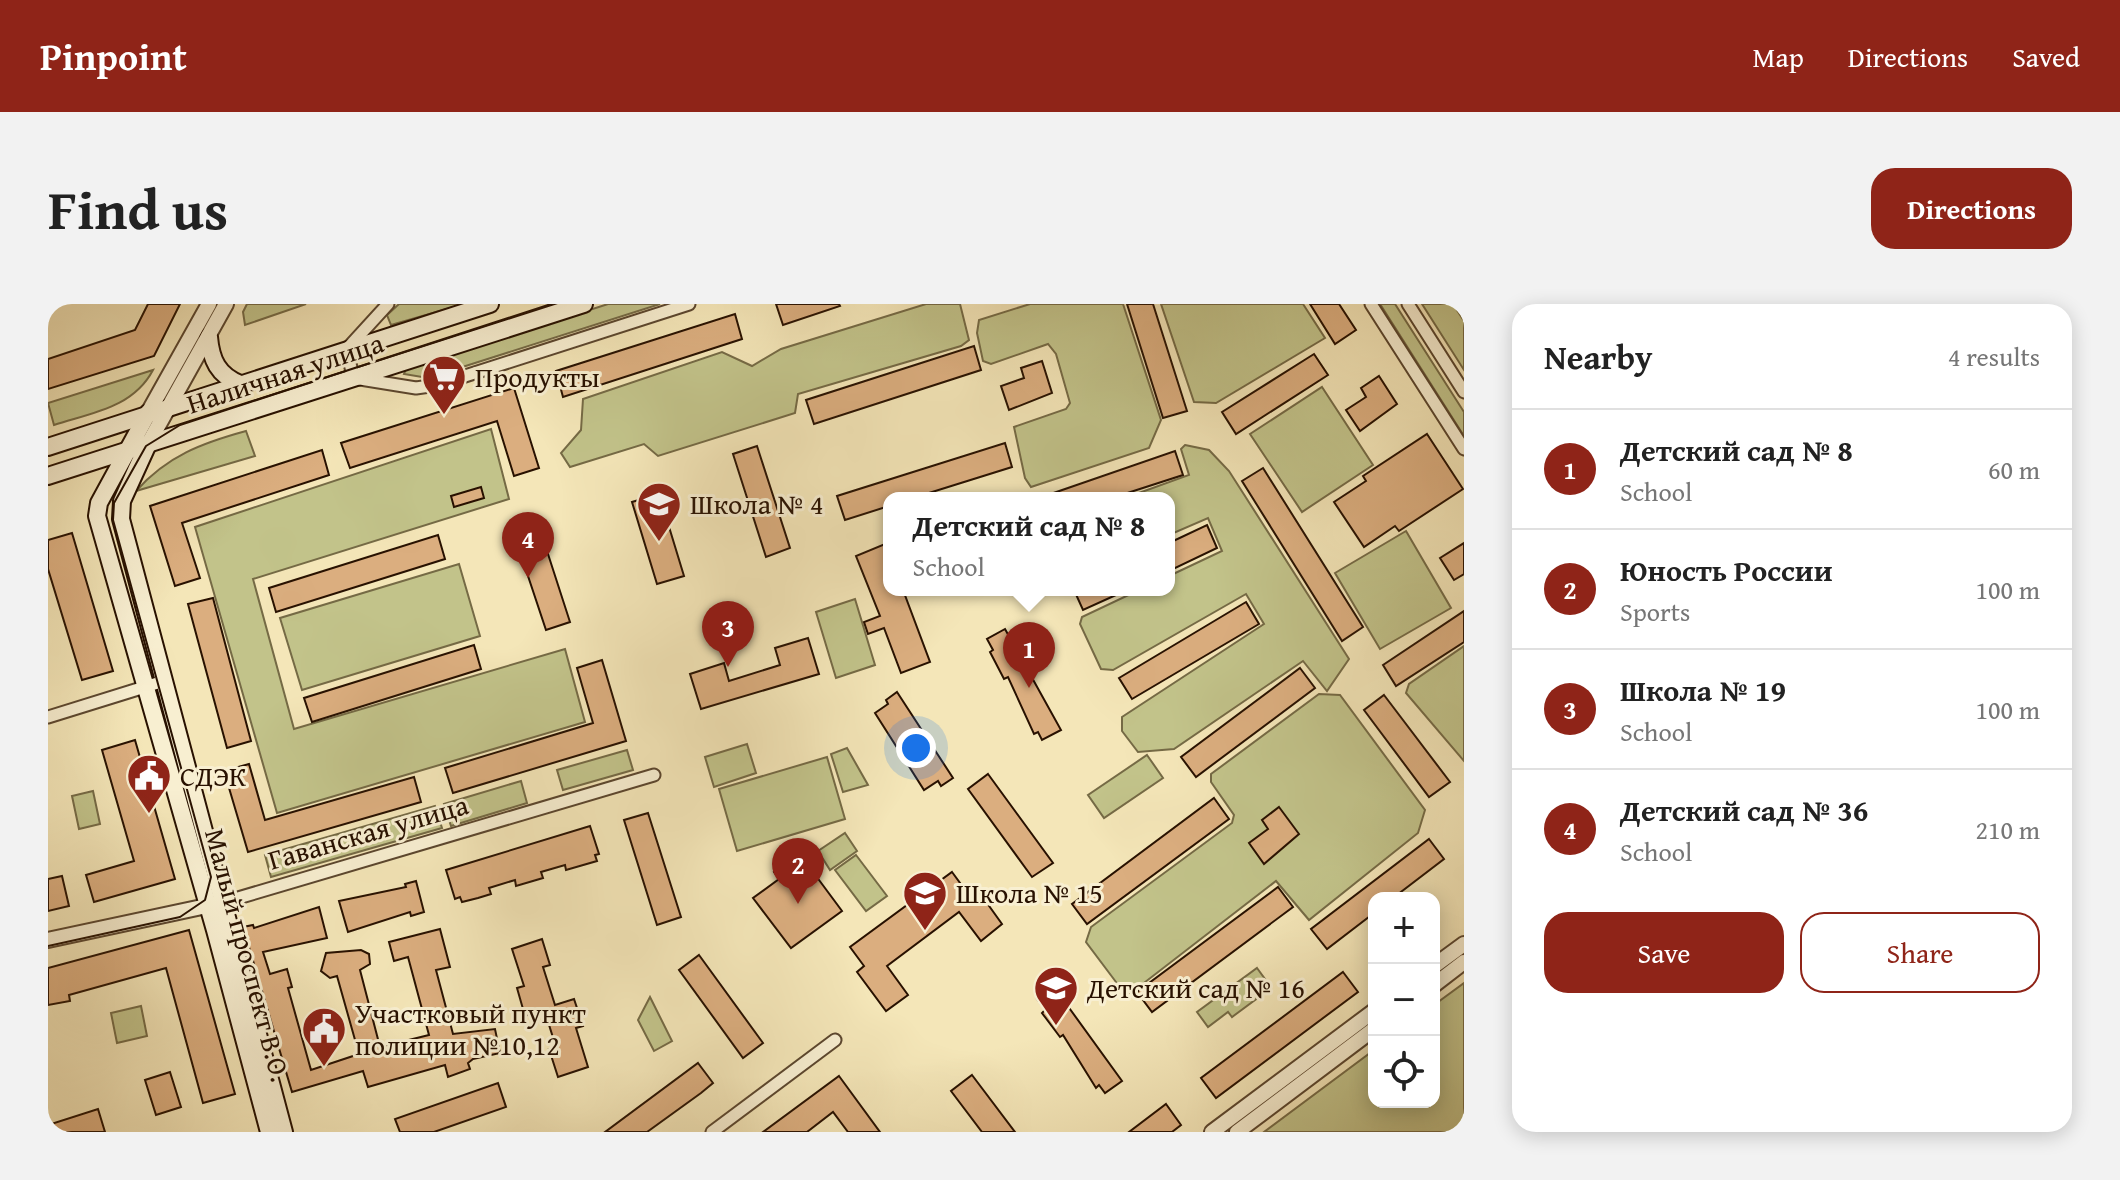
<!DOCTYPE html>
<html lang="en">
<head>
<meta charset="utf-8">
<style>
	body { margin:0; font-family:"Gentium Book Plus",serif; background:#f2f2f2; color:#222 }
	.controls { position:absolute; right:24px; bottom:24px; display:grid; overflow:hidden; border-radius:16px; box-shadow:0 4px 20px #0003 }
	.controls button { width:72px; height:72px; display:grid; place-items:center; padding:0; border:0; border-bottom:2px solid #e0e0e0; background:#fff; color:#222; font:40px sans-serif }
	.you { position:absolute; left:868px; top:444px; width:28px; height:28px; margin:-20px; border:6px solid #fff; border-radius:50%; background:#1a73e8; box-shadow:0 0 0 12px #1a73e833 }
	.badge { display:grid; place-items:center; width:52px; height:52px; border-radius:50%; background:#8f2418; color:#fff; font-size:26px; font-weight:700 }
	.pin { position:absolute; translate:-50% -66px; filter:drop-shadow(0 2px 4px #0008) }
	.pin::after { content:''; position:absolute; top:42px; width:28px; height:24px; background:inherit; clip-path:polygon(0 0,100% 0,50% 100%) }
	.popup { position:absolute; left:835px; top:188px; width:292px; height:104px; box-sizing:border-box; display:grid; place-content:center; border-radius:16px; background:#fff; filter:drop-shadow(0 2px 6px #0005); font-size:26px; white-space:nowrap; color:#767676 }
	.popup b { font-size:30px; color:#222 }
	.popup::after { content:''; position:absolute; left:50%; top:100%; margin-left:-16px; border:16px solid transparent; border-top-color:#fff }
	.list { margin:0; padding:0; list-style:none }
	h2 { display:flex; justify-content:space-between; align-items:center; height:104px; margin:0; padding:0 32px; font-size:34px }
	h2 small { font-size:26px; font-weight:400; color:#767676 }
	.list li { display:grid; grid-template-columns:52px 1fr auto; gap:24px; align-items:center; box-sizing:border-box; height:120px; padding:0 32px; border-top:2px solid #e0e0e0 }
	.list b { display:block; font-size:30px; white-space:nowrap }
	.list p { margin:0; font-size:26px; white-space:nowrap; color:#767676 }
	.list em { font-size:26px; font-style:normal; color:#767676 }
	.actions { display:flex; gap:16px; padding:24px 32px }
	.actions a { flex:1; padding:18px 0; border:2px solid #8f2418; border-radius:24px; text-align:center; font-size:28px; color:#8f2418 }
	.actions .main { background:#8f2418; color:#fff }
	.icon { flex:none; width:44px; height:44px; fill:none; stroke:currentColor; stroke-width:2; stroke-linecap:round; stroke-linejoin:round }
	.map { position:relative; flex:none; width:1416px; height:828px; overflow:hidden; border-radius:24px }
	header { display:flex; align-items:center; gap:48px; box-sizing:border-box; height:112px; padding:0 40px; background:#8f2418; color:#fff }
	header strong { font-size:38px }
	nav { display:flex; gap:44px; margin-inline-start:auto; font-size:28px }
	.intro { display:flex; align-items:center; justify-content:space-between; box-sizing:border-box; height:192px; padding:0 48px }
	h1 { margin:0; font-size:56px }
	.button { padding:20px 36px; border-radius:24px; background:#8f2418; color:#fff; font-size:28px; font-weight:700 }
	main { display:flex; gap:48px; padding:0 48px }
	aside { flex:1; background:#fff; border-radius:24px; box-shadow:0 4px 20px #0003 }
	.map>svg:first-child { display:block }
</style>
</head>
<body>
<header>
<strong>Pinpoint</strong>
<nav><a>Map</a><a>Directions</a><a>Saved</a></nav>
</header>
<div class="intro"><h1>Find us</h1><a class="button">Directions</a></div>
<main>
<div class="map">
<svg width="1416" height="828" viewBox="0 0 1416 828">
	<rect width="100%" height="100%" fill="#f4e6b8"/>
	<filter id="stains"><feTurbulence type="fractalNoise" baseFrequency=".0025" numOctaves="4"/><feColorMatrix values="0 0 0 0 .2 0 0 0 0 .09 0 0 0 0 .02 0 0 0 .5 -.17"/></filter>
	<radialGradient id="worn" r=".72"><stop offset=".6" stop-color="#630" stop-opacity="0"/><stop offset="1" stop-color="#630" stop-opacity=".3"/></radialGradient>
	<g fill="#c2c38a" stroke="#756a45" stroke-width="2">
		<polygon points="199,0 258,0 197,21 195,8"/>
		<polygon points="351,0 416,0 343,21 339,11"/>
		<polygon points="560,0 612,0 380,74 356,70 358,65"/>
		<polygon points="878,0 912,0 921,36 913,42 750,90 747,109 610,152 596,140 522,163 513,149 533,126 535,95 674,48 704,62 733,45"/>
		<polygon points="982,0 1075,0 1113,116 1101,144 983,183 977,174 966,123 1018,105 1022,99 1008,50 1000,40 943,60 935,57 929,29 931,16"/>
		<polygon points="1113,0 1255,0 1277,34 1168,99 1146,98"/>
		<polygon points="1332,0 1347,0 1416,108 1416,132"/>
		<polygon points="1374,0 1405,0 1416,17 1416,66"/>
		<path d="M105 66C85 104 43 109 6 121L0 99Z"/>
		<polygon points="1274,83 1325,161 1254,208 1202,130"/>
		<polygon points="443,125 461,195 205,275 246,425 517,345 537,418 229,509 147,223"/>
		<path d="M198 127 207 152 88 187C119 152 154 139 198 127Z"/>
		<polygon points="1137,141 1161,146 1181,167 1301,355 1279,387 1255,357 1126,445 1090,448 1074,427 1074,413 1216,320 1198,290 1065,366 1053,365 1032,320 1034,313 1091,286 1121,286 1121,272 1174,247 1160,214 1121,231 1121,194 1077,194 1141,171 1133,145"/>
		<polygon points="1358,227 1403,304 1332,345 1287,269"/>
		<polygon points="411,260 432,332 254,386 232,314"/>
		<polygon points="807,295 827,361 788,374 768,308"/>
		<polygon points="1416,342 1416,457 1358,389 1361,380"/>
		<polygon points="1271,390 1292,391 1377,506 1370,529 1261,616 1228,577 1083,689 1074,686 1038,638 1043,623 1184,519 1186,511 1163,478 1163,470"/>
		<polygon points="699,440 708,469 666,483 657,453"/>
		<polygon points="799,444 820,481 795,488 783,450"/>
		<polygon points="579,446 585,466 515,486 509,466"/>
		<polygon points="1099,451 1115,474 1056,514 1040,491"/>
		<polygon points="779,453 797,515 689,547 671,485"/>
		<polygon points="473,477 479,499 403,522 396,500"/>
		<polygon points="45,487 52,520 31,525 24,492"/>
		<polygon points="387,502 394,524 223,573 217,551"/>
		<polygon points="797,529 809,547 782,566 770,547"/>
		<polygon points="808,551 839,592 818,607 787,566"/>
		<polygon points="1209,664 1217,675 1204,684 1211,693 1184,713 1180,708 1160,723 1149,708"/>
		<polygon points="1416,679 1416,828 1216,828 1326,746 1326,798 1386,798 1386,701"/>
		<polygon points="602,693 624,737 606,747 590,716"/>
		<polygon points="93,702 99,732 69,739 63,709"/>
	</g>
	<g fill="#dbae7f" stroke="#281100" stroke-width="2">
		<polygon points="100,0 132,0 106,52 0,85 0,55 87,26"/>
		<polygon points="728,0 791,0 792,2 735,21"/>
		<polygon points="1079,0 1105,0 1139,107 1115,114"/>
		<polygon points="1262,0 1291,0 1308,26 1287,40"/>
		<polygon points="687,10 694,35 515,93 508,67"/>
		<polygon points="926,42 933,66 766,120 758,96"/>
		<polygon points="1266,50 1280,71 1188,130 1174,108"/>
		<polygon points="994,57 1004,89 961,106 953,82 976,74 973,64"/>
		<polygon points="1331,72 1349,100 1312,127 1298,106 1318,93 1313,84"/>
		<polygon points="466,84 491,164 466,172 449,117 302,164 293,139"/>
		<polygon points="1379,130 1415,185 1351,227 1347,222 1316,243 1286,198 1318,177 1315,172"/>
		<polygon points="957,139 964,163 865,194 841,194 841,202 797,216 789,192"/>
		<polygon points="709,142 742,244 718,253 685,150"/>
		<polygon points="274,146 281,171 134,219 152,274 127,282 102,202"/>
		<polygon points="1127,147 1135,171 1064,194 991,194"/>
		<polygon points="1215,164 1315,323 1294,337 1194,177"/>
		<polygon points="433,183 436,194 406,203 403,192"/>
		<polygon points="611,190 636,272 609,280 584,198"/>
		<polygon points="489,216 522,318 498,326 464,224"/>
		<polygon points="1159,221 1169,244 1121,267 1121,239"/>
		<polygon points="24,229 65,367 34,376 0,265 0,236"/>
		<polygon points="390,231 397,255 228,308 221,284"/>
		<polygon points="1416,239 1416,270 1406,276 1392,254"/>
		<polygon points="837,240 841,250 841,286 855,286 882,358 853,369 836,324 820,330 816,318 832,312 808,252"/>
		<polygon points="1026,286 1079,286 1035,306"/>
		<polygon points="165,294 203,437 179,444 140,300"/>
		<polygon points="1198,298 1211,320 1084,395 1071,374"/>
		<polygon points="1416,307 1416,338 1348,382 1335,361"/>
		<polygon points="957,325 1013,426 994,436 990,428 986,430 960,373 956,375 942,348 945,346 939,335"/>
		<polygon points="760,334 771,370 653,405 642,370 676,359 681,377 732,361 727,344"/>
		<polygon points="426,341 433,365 264,418 256,394"/>
		<polygon points="554,356 578,437 405,489 397,464 545,419 529,364"/>
		<polygon points="1252,364 1267,384 1148,473 1133,453"/>
		<polygon points="849,388 905,474 893,482 890,477 876,486 827,409 840,400 838,396"/>
		<polygon points="1336,391 1402,478 1381,493 1316,406"/>
		<polygon points="87,436 127,575 46,598 38,571 86,557 54,446"/>
		<polygon points="201,460 217,516 366,473 373,498 200,548 176,467"/>
		<polygon points="940,470 1005,559 984,573 920,485"/>
		<polygon points="1166,494 1181,515 1039,620 1024,600"/>
		<polygon points="1231,503 1251,530 1216,560 1201,539 1220,525 1214,516"/>
		<polygon points="600,509 633,613 609,621 576,516"/>
		<polygon points="542,522 551,550 547,551 549,557 518,566 517,561 493,568 495,574 468,582 467,576 441,584 443,590 430,594 414,598 412,593 407,595 398,566"/>
		<polygon points="1381,535 1396,555 1345,594 1326,594 1326,609 1279,645 1263,625"/>
		<polygon points="751,549 794,607 743,644 705,594 731,575 726,568"/>
		<polygon points="904,568 918,587 926,581 954,620 933,637 911,608 839,662 860,691 838,707 809,668 816,662 802,643"/>
		<polygon points="14,572 21,602 0,607 0,575"/>
		<polygon points="368,577 376,608 363,612 362,608 300,628 291,597 358,583 357,580"/>
		<polygon points="1230,583 1245,603 1104,708 1089,688"/>
		<polygon points="271,603 279,634 215,648 222,670 239,665 244,683 240,684 263,766 311,750 289,672 282,674 273,667 278,649 313,646 321,650 322,660 312,666 332,743 381,731 360,653 346,657 341,638 392,625 402,663 388,666 405,730 447,725 452,749 425,755 420,759 422,765 400,773 397,761 320,783 315,767 244,788 195,623 205,621 206,624"/>
		<polygon points="141,626 187,790 155,799 118,664 21,691 22,697 0,701 0,664"/>
		<polygon points="494,635 502,661 495,663 507,701 526,695 535,722 528,724 540,763 510,773 501,745 508,743 496,705 477,712 469,684 476,682 464,645"/>
		<polygon points="651,651 715,739 695,754 631,666"/>
		<polygon points="1295,668 1310,688 1168,794 1153,774"/>
		<polygon points="1006,683 1074,777 1057,789 1051,781 1048,784 1015,731 1012,733 994,709 997,706 989,695"/>
		<polygon points="650,759 665,779 653,789 599,828 557,828"/>
		<polygon points="122,768 133,803 108,811 97,776"/>
		<polygon points="924,771 967,828 934,828 903,787"/>
		<polygon points="791,772 832,828 800,828 785,808 759,828 715,828"/>
		<polygon points="450,779 458,803 386,828 352,828 347,815"/>
		<polygon points="1118,800 1133,821 1124,828 1081,828"/>
		<polygon points="50,805 57,828 0,828 0,821"/>
	</g>
	<g fill="none" stroke-linecap="round" stroke-linejoin="round">
		<g stroke="#5b462e" stroke-width="15">
			<g id="minor">
				<polyline points="340,0 298,46 306,74 368,84 389,81 641,0"/>
				<polyline points="1323,0 1416,145"/>
				<polyline points="1360,0 1416,88"/>
				<polyline points="0,413 116,377"/>
				<polyline points="173,599 606,471"/>
				<polyline points="664,828 787,736"/>
			</g>
		</g>
		<g stroke="#5b462e" stroke-width="18">
			<g id="tertiary">
				<polyline points="100,109 161,0"/>
				<polyline points="100,140 178,0"/>
				<polyline points="0,636 168,600"/>
				<polyline points="1386,662 1416,640"/>
				<polyline points="1386,681 1416,658"/>
				<polyline points="1164,828 1326,707"/>
				<polyline points="1189,828 1326,725"/>
			</g>
		</g>
		<g stroke="#281100" stroke-width="20">
			<g id="secondary">
				<path d="M161 33C163 56 170 71 192 80"/>
				<polyline points="100,109 51,199 49,212 167,626 221,828"/>
				<polyline points="100,140 74,197 73,215 236,828"/>
				<polyline points="0,143 442,0"/>
				<polyline points="0,172 536,0"/>
			</g>
		</g>
		<use href="#minor" stroke="#f8efd1" stroke-width="11"/>
		<use href="#tertiary" stroke="#f8efd1" stroke-width="14"/>
		<use href="#secondary" stroke="#f8efd1" stroke-width="16"/>
		<polyline stroke="#281100" stroke-width="2" points="0,642 132,613 157,596 163,573 65,216 66,199 98,142 132,121 503,0"/>
	</g>
	<defs>
		<g id="supermarket-pin" transform="scale(2.3)"><path d="M0 17L-7.5 6A9.5 9.5 0 1 1 7.5 6Z" fill="#8f2418" stroke="#f8efd1"/><path d="M-6-5.5h2.5l.6 2H6L4.5 2H-2.5L-4.4-4H-6ZM-1.5 3.2a1.3 1.3 0 1 0 .1 0ZM3 3.2a1.3 1.3 0 1 0 .1 0Z" fill="#fff"/></g>
		<g id="school-pin" transform="scale(2.3)"><path d="M0 17L-7.5 6A9.5 9.5 0 1 1 7.5 6Z" fill="#8f2418" stroke="#f8efd1"/><path d="M0-5L7-2L0 1L-7-2ZM-4 1L0 2.5L4 1V4Q0 6-4 4Z" fill="#fff"/></g>
		<g id="civic-pin" transform="scale(2.3)"><path d="M0 17L-7.5 6A9.5 9.5 0 1 1 7.5 6Z" fill="#8f2418" stroke="#f8efd1"/><path d="M-.6-6.5H3V-4.5H.6V-3L4-1V1h2V6H-6V1h2V-1L-.6-3ZM-1.2 2.5V6h2.4V2.5Z" fill="#fff"/></g>
	</defs>
	<g fill-rule="evenodd">
		<use href="#supermarket-pin" x="396" y="73"/>
		<use href="#school-pin" x="611" y="200"/>
		<use href="#civic-pin" x="101" y="472"/>
		<use href="#school-pin" x="877" y="589"/>
		<use href="#school-pin" x="1008" y="684"/>
		<use href="#civic-pin" x="276" y="725"/>
	</g>
	<g text-anchor="middle" stroke-width="6" stroke-linejoin="round" paint-order="stroke">
		<g font-size="28" fill="#281100" stroke="#f8efd1">
			<text transform="translate(237 69) rotate(-18)" y="10">Наличная улица</text>
			<text transform="translate(320 528) rotate(-16)" y="10">Гаванская улица</text>
			<text transform="translate(200 651) rotate(75)" y="10">Малый проспект В.О.</text>
		</g>
		<g font-size="28" fill="#281100" stroke="#f8efd1" text-anchor="start">
			<text x="427" y="83">Продукты</text>
			<text x="642" y="210">Школа № 4</text>
			<text x="132" y="482">СДЭК</text>
			<text x="908" y="599">Школа № 15</text>
			<text x="1039" y="694">Детский сад № 16</text>
			<text x="307" y="719">Участковый пункт<tspan x="307" dy="32">полиции №10,12</tspan></text>
		</g>
	</g>
	<rect width="100%" height="100%" filter="url(#stains)"/>
	<rect width="100%" height="100%" fill="url(#worn)"/>
</svg>
<div class="controls">
<button>+</button>
<button>−</button>
<button><svg class="icon" aria-label="locate" viewBox="0 0 24 24"><circle cx="12" cy="12" r="6"/><path d="M12 2v4M12 18v4M2 12h4M18 12h4"/></svg></button>
</div>
<div class="you"></div>
<div class="pin badge" style="left:981px;top:384px">1</div>
<div class="popup"><b>Детский сад № 8</b>School</div>
<div class="pin badge" style="left:750px;top:600px">2</div>
<div class="pin badge" style="left:680px;top:363px">3</div>
<div class="pin badge" style="left:480px;top:274px">4</div>
</div>
<aside>
<h2>Nearby<small>4 results</small></h2>
<ul class="list">
<li><span class="badge">1</span><div><b>Детский сад № 8</b><p>School</p></div><em>60 m</em></li>
<li><span class="badge">2</span><div><b>Юность России</b><p>Sports</p></div><em>100 m</em></li>
<li><span class="badge">3</span><div><b>Школа № 19</b><p>School</p></div><em>100 m</em></li>
<li><span class="badge">4</span><div><b>Детский сад № 36</b><p>School</p></div><em>210 m</em></li>
</ul>
<div class="actions"><a class="main">Save</a><a>Share</a></div>
</aside>
</main>
</body>
</html>
